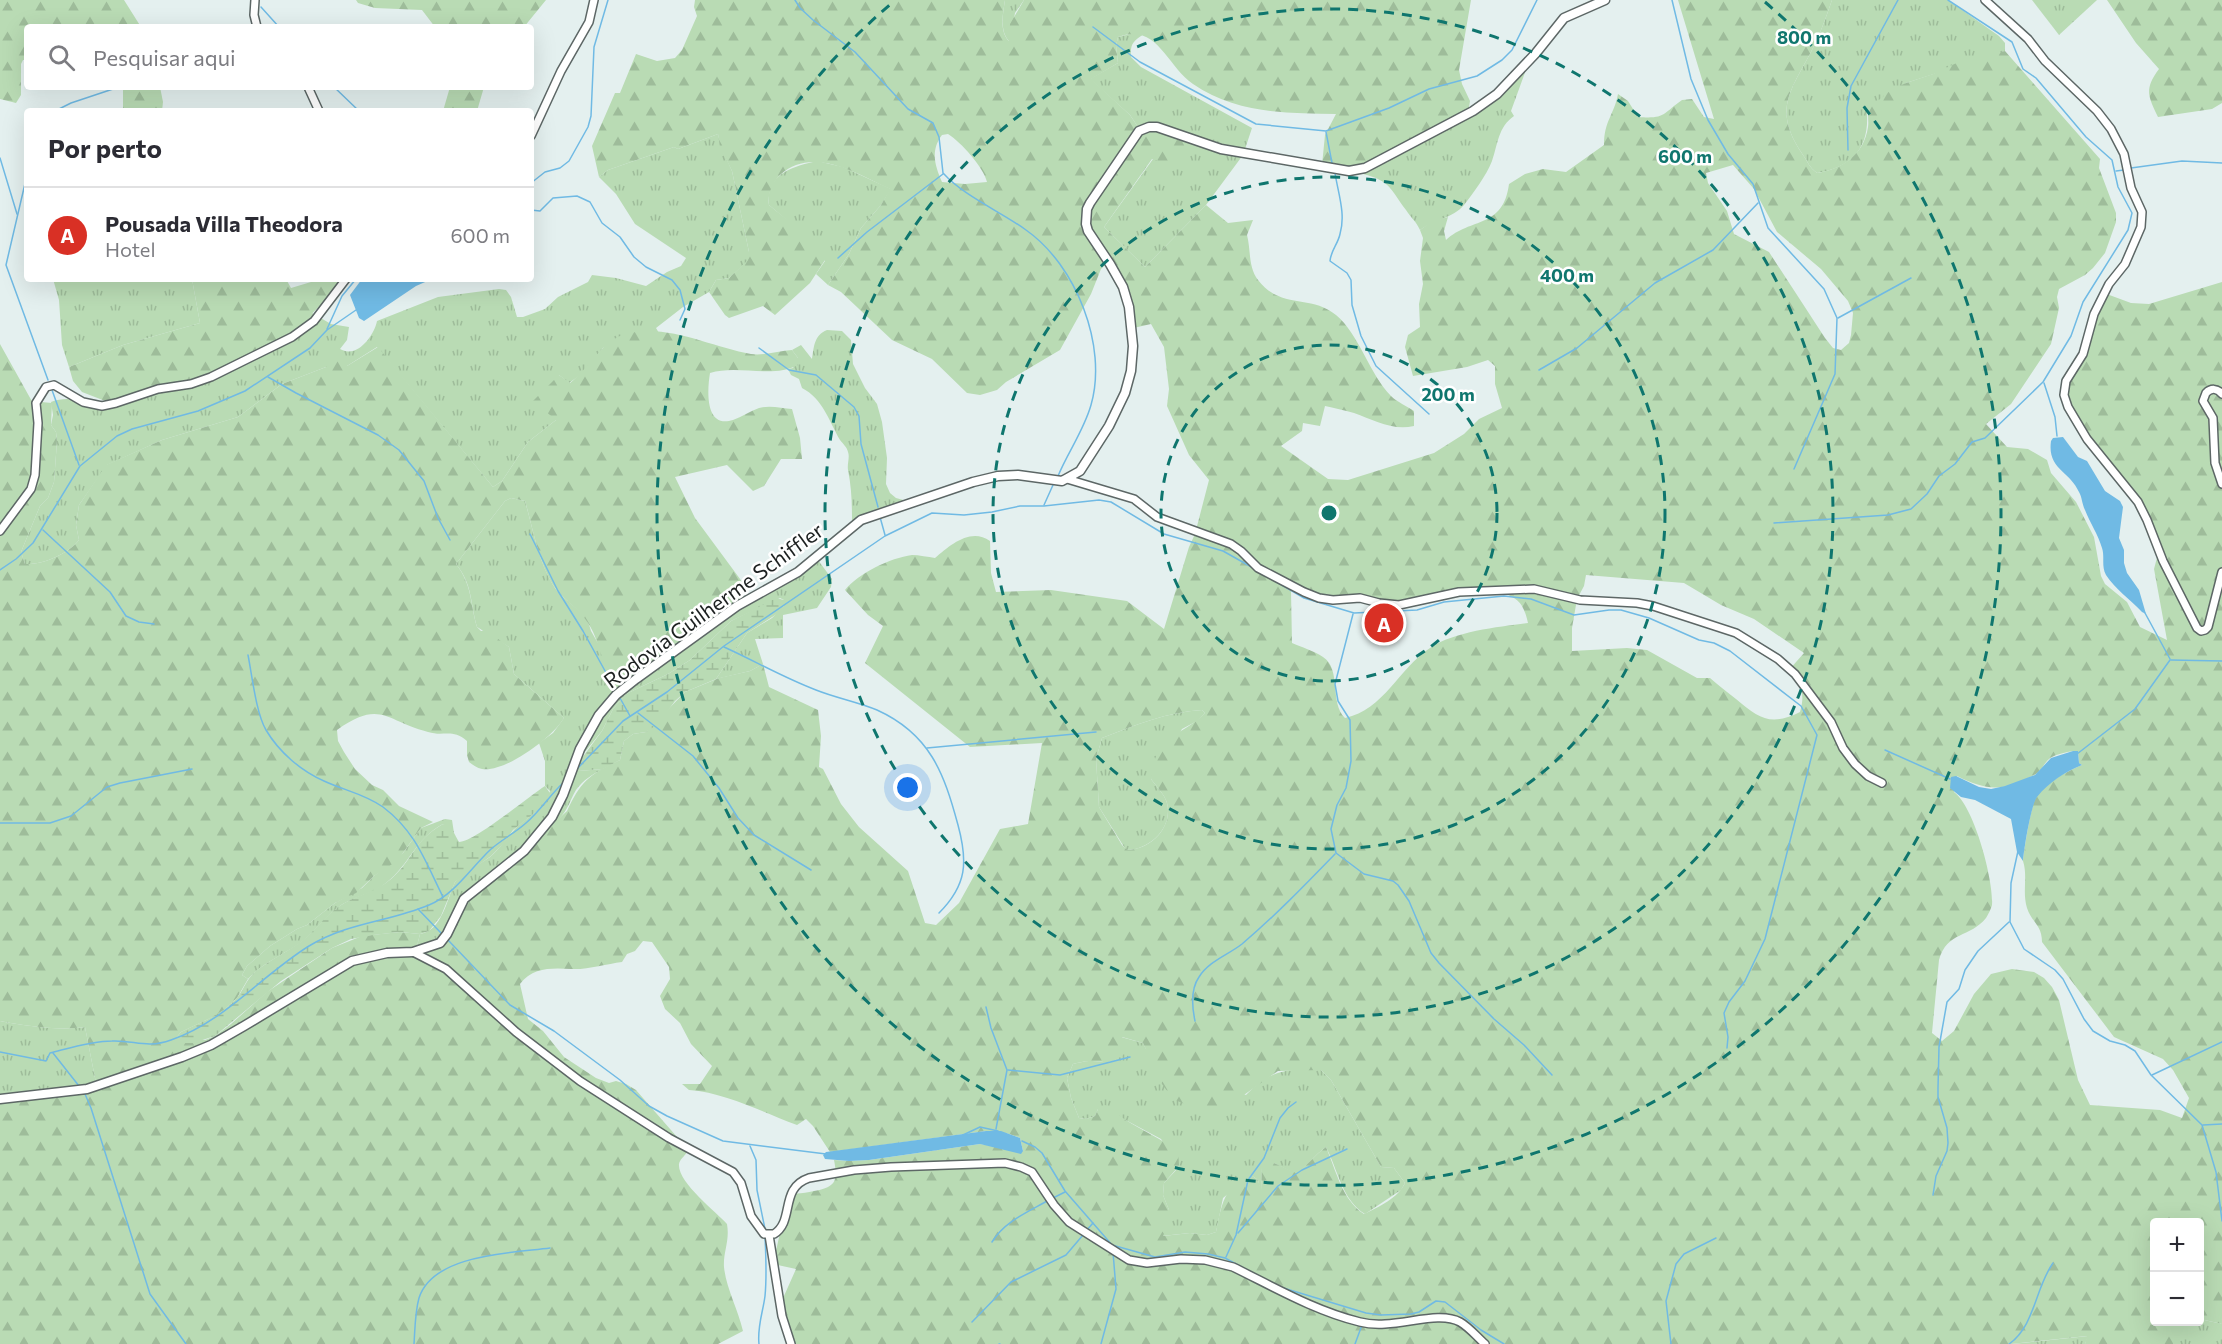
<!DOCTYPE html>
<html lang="pt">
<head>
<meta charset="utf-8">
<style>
	body { margin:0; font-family:Commissioner,sans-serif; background:#f2f2f3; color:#2b2b33 }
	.controls { position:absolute; right:18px; bottom:18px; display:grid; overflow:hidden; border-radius:6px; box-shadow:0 6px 24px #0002 }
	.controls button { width:54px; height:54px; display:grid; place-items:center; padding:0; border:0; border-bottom:2px solid #e1e1e2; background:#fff; color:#2b2b33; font:30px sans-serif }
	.you { position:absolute; left:908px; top:788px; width:21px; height:21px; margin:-15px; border:4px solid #fff; border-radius:50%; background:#1a73e8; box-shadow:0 0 0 9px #1a73e833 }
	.badge { display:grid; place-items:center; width:39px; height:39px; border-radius:50%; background:#d93025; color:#fff; font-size:20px; font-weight:700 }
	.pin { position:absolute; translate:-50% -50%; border:3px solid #fff; box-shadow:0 2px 6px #0006 }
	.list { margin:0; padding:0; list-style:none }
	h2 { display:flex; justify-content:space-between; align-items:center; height:78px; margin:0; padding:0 24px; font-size:26px }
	h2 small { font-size:20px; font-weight:400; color:#7c7c81 }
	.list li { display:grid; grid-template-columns:39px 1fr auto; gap:18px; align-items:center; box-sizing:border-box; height:96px; padding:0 24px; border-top:2px solid #e1e1e2 }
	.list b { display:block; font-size:22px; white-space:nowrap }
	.list p { margin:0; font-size:20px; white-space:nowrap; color:#7c7c81 }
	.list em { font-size:20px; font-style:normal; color:#7c7c81 }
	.icon { flex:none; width:33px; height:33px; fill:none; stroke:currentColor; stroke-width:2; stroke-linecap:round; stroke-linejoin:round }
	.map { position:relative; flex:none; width:2222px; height:1344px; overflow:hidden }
	.search { position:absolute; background:#fff; box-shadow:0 6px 24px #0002; left:24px; top:24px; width:510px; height:66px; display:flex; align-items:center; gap:15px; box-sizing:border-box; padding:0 21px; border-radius:6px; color:#7c7c81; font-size:22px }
	.panel { position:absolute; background:#fff; box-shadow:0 6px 24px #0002; left:24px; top:108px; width:510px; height:174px; border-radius:6px }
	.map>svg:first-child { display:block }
</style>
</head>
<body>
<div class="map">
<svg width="2222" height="1344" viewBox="0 0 2222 1344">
	<defs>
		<pattern id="grass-tufts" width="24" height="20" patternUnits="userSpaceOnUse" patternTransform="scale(1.5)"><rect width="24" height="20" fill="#b9dbb4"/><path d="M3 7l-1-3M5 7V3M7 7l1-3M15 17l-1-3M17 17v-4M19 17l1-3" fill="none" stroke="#9ebc9a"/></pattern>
		<pattern id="forest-firs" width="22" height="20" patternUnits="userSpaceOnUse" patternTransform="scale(1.5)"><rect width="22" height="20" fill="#b9dbb4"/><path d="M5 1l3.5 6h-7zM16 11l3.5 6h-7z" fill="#9ebc9a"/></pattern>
		<pattern id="wetland-marsh" width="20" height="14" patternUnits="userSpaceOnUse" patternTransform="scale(1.5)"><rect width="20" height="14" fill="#b9dbb4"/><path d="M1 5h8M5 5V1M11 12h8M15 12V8" fill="none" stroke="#9ebc9a"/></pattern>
	</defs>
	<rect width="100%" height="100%" fill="#e4f0ef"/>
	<g fill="url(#grass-tufts)">
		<path d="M1005 0H1024L1015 13 1010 42C999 32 1003 13 1005 0Z"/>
		<path d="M1832 0H1948L1999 36 2005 43V51L1906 83 1867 114C1869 149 1851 167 1817 173 1809 167 1808 162 1803 155 1773 111 1789 93 1811 52 1820 35 1826 17 1832 0Z"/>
		<polygon points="2032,0 2097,0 2059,35"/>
		<path d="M1134 33 1144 34C1133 41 1130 44 1131 57L1141 67 1252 128 1243 155 1206 205 1145 267 1104 227 1153 159 1155 124 1138 127 1130 115 1090 79 1118 63 1116 46 1118 37Z"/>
		<path d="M1527 67 1511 111 1514 116C1498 127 1498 144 1492 161 1486 176 1474 192 1464 205 1453 218 1434 220 1420 230 1416 221 1411 218 1406 210 1390 189 1391 181 1363 174L1365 163 1483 103Z"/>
		<path d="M718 134 721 147 732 171 749 252V260L729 278 716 280 709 292 683 307 656 328 659 333 637 332 603 348 583 373 569 383 559 375 556 420 528 442 502 481 493 487 377 347 347 366 326 367 282 384 238 417 162 440 107 465 79 505 76 525 79 540C68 554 43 565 25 564L21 552 40 506 48 498 54 482 57 441 56 432 51 425 53 415 51 402C69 395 85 402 103 407L291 335 312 313 331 324 349 327 347 340 340 349C357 359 374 336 377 321L438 297 499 289 506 290 511 297 517 317H523L545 309 558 297 588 282 592 275 616 278 646 286 667 272 681 266 686 258 635 224 616 194 599 177 608 170 674 147 678 149Z"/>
		<path d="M817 161 843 167 891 189 881 205 861 228 849 254 828 285 816 274 825 261 801 232 769 205C765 174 794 166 817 161Z"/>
		<polygon points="53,279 192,279 200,323 123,345 69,367 62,345 59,300"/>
		<path d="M827 330 842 331 851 340 853 364 865 388 877 404 882 422 887 458 886 484 890 493 896 498 907 501 852 526C852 506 852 490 848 470 847 464 850 457 848 452 847 447 843 444 840 440 829 421 823 399 802 388L799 379 791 375 788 369 793 368 798 358 792 350 801 345 812 359C814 347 814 335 827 330Z"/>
		<path d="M511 498 525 501C533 529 538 560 553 585 563 602 587 610 591 631L616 675 776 582 815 556 832 579 831 587 817 608 783 615V638L755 639 763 664 750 671 716 679 747 633 772 618 784 606V600L780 598 731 621 690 660 668 674 626 694 613 709 602 731 580 758 578 771 603 769C593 774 583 780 576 790 570 800 568 810 559 819L464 906 434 964 415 954 420 934C442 931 447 899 455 882 465 872 478 865 490 857 500 849 506 838 515 829 529 815 543 812 550 791L545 786V761L539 743 553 733 564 718 514 674 509 647 477 627C470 603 473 585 456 564L505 501Z"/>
		<path d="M1202 710 1205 713 1197 721 1182 729 1151 779C1156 786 1165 795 1167 803 1173 827 1151 850 1126 850L1099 807 1096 759 1102 738C1135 725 1167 712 1202 710Z"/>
		<path d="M445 819 452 820 454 833 443 824C414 840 411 863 386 883 372 895 352 896 337 908 325 917 316 930 304 940 286 954 263 962 248 979L242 975 247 966 270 946 297 929 307 925 335 903 362 888 374 876 403 853 421 828Z"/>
		<path d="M0 1021C27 1026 58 1031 85 1027L96 1083C65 1096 33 1100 0 1103Z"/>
		<path d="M1121 1037 1143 1043 1146 1049 1246 1095C1271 1070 1286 1068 1321 1070L1331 1080 1381 1167 1394 1168 1405 1183 1401 1190 1365 1214C1342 1200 1338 1170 1326 1147 1314 1155 1308 1166 1296 1174L1274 1163 1262 1168 1261 1194 1258 1180 1251 1175 1223 1198 1216 1232 1207 1235 1190 1233 1162 1236 1169 1210 1163 1195 1164 1183 1179 1167 1161 1139 1118 1116 1098 1109 1095 1116 1086 1119 1079 1118 1071 1098 1067 1078 1073 1064C1078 1063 1084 1061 1089 1061 1105 1060 1107 1067 1123 1054Z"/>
		<polygon points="2200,1319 2222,1324 2222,1344 2173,1344 2173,1325 2179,1322 2200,1322"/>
		<polygon points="2088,1336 2085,1344 2012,1344"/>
	</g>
	<g fill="url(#forest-firs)" fill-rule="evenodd">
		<polygon points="0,0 124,0 141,27 27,27 27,60 23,60 21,64 21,95 16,103 0,99"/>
		<polygon points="356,0 546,0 524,27 435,27 422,10 375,8 358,3"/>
		<path d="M695 0H1005C1003 13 999 31 1009 41L1010 24 1024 0H1471L1459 70 1462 84 1470 101 1468 113 1365 163 1362 174 1322 165 1325 135 1336 114C1286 113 1237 114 1193 84 1166 65 1157 22 1118 37L1116 46 1118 63 1091 79 1130 115 1138 127 1155 124 1192 148 1175 166 1152 159 1104 227 1145 267 1206 205 1228 223 1253 220 1247 235C1251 250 1248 267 1258 280 1281 310 1310 294 1336 315 1359 334 1370 375 1391 396 1397 402 1407 406 1414 411V426C1392 431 1374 420 1354 413 1344 410 1334 408 1325 406L1320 426 1303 423 1302 431 1281 446 1328 479 1348 480 1434 453 1464 434 1479 419 1502 408 1495 384V366L1488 360 1467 367 1413 376 1405 347 1408 335 1420 327 1419 304 1423 284 1420 261 1423 238 1420 230 1431 222 1448 217 1444 231 1446 240C1471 217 1503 229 1509 184L1525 174 1543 169 1566 172 1604 145C1604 121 1614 115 1618 94L1628 101 1638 117C1666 119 1662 114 1682 100L1692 99 1704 117 1714 119 1678 0H1832C1826 17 1820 35 1811 52 1789 93 1773 111 1803 155 1808 162 1809 167 1817 173 1842 169 1864 155 1868 127 1869 121 1867 115 1869 108L1891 90 1906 83 1933 74 1963 60 2005 51 2100 159 2099 168 2116 213V222L2105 253 2093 268 2085 275 2059 289 2057 297 2059 308 2051 344 2011 404 1986 424 2007 447 2028 449 2047 460 2051 473 2076 502 2094 537 2101 576 2105 584 2127 602 2140 627 2167 640 2154 569 2158 554 2134 496 2099 458 2063 391 2080 363 2093 311 2096 302 2104 293 2131 303 2149 304 2222 282V1324L2200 1319V1222H2154V1322H2179L2173 1325V1344H2085L2087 1336 2011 1344H793L778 1317 780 1305 796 1269 773 1264 789 1193C799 1194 805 1193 814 1191 836 1187 838 1181 834 1160L849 1161 869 1160 980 1144 1023 1151 1020 1138C1008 1133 999 1131 986 1131L830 1152 813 1126 806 1119 797 1125C761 1112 727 1093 689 1090L682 1084H700L712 1066 691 1044 680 1023 665 1009 660 996 670 979 669 967 652 942 643 941 635 951 627 954 622 962C606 964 587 970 571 969 552 968 533 967 520 984L528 1019 543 1031 564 1057 596 1078 609 1083 616 1081 626 1084 636 1090 684 1145 687 1152C684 1157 680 1159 679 1164 677 1182 716 1212 727 1224 730 1241 723 1252 724 1267 726 1288 738 1309 743 1331L718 1344H0V1103C33 1100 65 1097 96 1083L85 1027C57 1031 27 1026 0 1021V344L34 405 41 402 52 403 51 425 56 432 57 441 54 482 48 498 40 506 21 552 25 564C43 565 68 554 79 540L76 525 79 505 106 465 162 440 238 417 282 384 326 367 333 356 347 366 378 347 493 487 502 481 528 442 556 420 533 401 559 375 570 383C587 370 601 344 620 336 661 320 710 347 751 354 763 356 779 351 792 350L798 358V365C772 379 738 364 710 373 707 391 705 429 733 420 742 417 750 411 759 408 769 405 782 408 792 409L800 438 802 459H781L764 486 753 491 727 465 675 477 695 518 743 583V596L745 599 629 683C595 666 604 647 588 623 579 608 562 599 553 585 538 561 533 528 525 501L511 498 505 501 456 564C473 586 470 604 477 627L481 631 486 630 509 647 514 674 564 718C553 737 505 773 482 769 477 768 473 765 469 762L467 755V741C452 728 444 737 428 732 385 721 381 699 337 730L338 741 344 752 355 769 372 785 383 790 399 806 433 822 421 828 397 861 374 876 356 893 335 903 307 925 297 929 270 946 247 966 242 975 248 979 237 998 221 1013 181 1032 176 1038 205 1040 215 1036 231 1024 267 992 332 948 362 936 400 932 420 934 415 954 434 964 447 935 464 906 567 811C581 781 590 774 620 760L624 741 633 734 646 732 685 692 719 678 750 671 763 664 769 687 818 710 821 736 819 767 823 769 841 804 859 827 908 871 925 923 936 925 959 903 1000 829 1028 824 1042 743 970 747 865 663 883 626 868 615 845 590C859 573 890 558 912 555 919 555 928 557 935 558 950 545 971 527 990 541L991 573 996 592 1051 590 1127 601 1164 629 1189 547 1195 534 1209 480 1189 455 1167 406 1169 389 1164 347 1151 324 1129 329 1120 289 1106 264 1101 269 1091 294 1060 350 1006 382 997 390 980 395 967 393 932 359 892 340 841 292 828 285 849 254 861 228 881 205 890 189C858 174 812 145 780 175 773 182 767 194 769 205 788 221 814 237 825 260L810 283 775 315 763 306 729 318 725 315 709 292 716 280 729 278 748 260 749 252 732 171 720 147 718 134 678 149 674 147 608 170 599 177 592 146 615 93H620L636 54 657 61 675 58 682 50 697 16 694 7ZM948 134C961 142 984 168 987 182L965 184 942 182C935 166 930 151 942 135ZM1733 165 1754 189 1777 232 1821 269 1848 301 1853 313 1851 335 1849 343 1841 350 1833 348 1825 338 1769 252 1734 234 1727 211 1708 183 1706 173ZM1586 575 1684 583 1721 605 1754 619 1804 653 1789 670C1800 686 1806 691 1800 712 1770 727 1759 718 1736 699 1727 692 1718 685 1710 678H1697L1647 650 1627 648 1572 651V628L1577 599 1584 586ZM1495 588C1516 600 1522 597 1528 623 1499 627 1455 631 1430 648 1399 668 1384 710 1345 718 1329 703 1342 669 1323 657 1314 651 1301 647 1292 643L1291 591 1333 595H1360L1389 602H1406ZM1202 710 1205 713C1179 739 1156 732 1151 779 1156 786 1165 795 1167 803 1173 827 1151 850 1127 850L1122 845 1099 807 1096 759 1102 738C1135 725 1167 712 1202 710ZM2073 751H2078L2079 763 2082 765C2066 772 2044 783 2035 799 2031 808 2024 849 2023 861 2028 876 2022 892 2027 908 2032 923 2042 925 2042 942L2114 1037 2163 1059 2173 1070 2189 1098 2182 1118 2160 1110 2090 1105 2078 1080 2059 1000 2052 987 2044 978 2034 972 2012 969 1991 974 1974 994 1954 1031 1942 1041 1932 1033 1939 960C1947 931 1970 938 1986 918 1988 915 1991 909 1992 905 1994 881 1974 806 1954 792L1957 776C1988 791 2002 792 2034 775 2041 772 2044 763 2050 758 2057 754 2066 752 2073 751ZM1122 1037 1143 1043 1162 1084 1173 1099 1196 1109 1213 1110 1231 1104 1278 1071 1321 1070 1331 1080 1381 1167 1394 1168 1405 1183C1398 1198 1379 1207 1364 1214 1342 1200 1336 1170 1326 1147 1314 1155 1308 1166 1296 1173L1274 1163 1267 1162 1262 1167 1261 1190 1258 1180 1251 1175C1224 1184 1221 1207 1216 1232L1207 1235 1190 1233 1163 1236 1170 1220 1169 1210 1163 1195 1164 1183 1179 1166 1178 1151C1154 1134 1127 1124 1105 1105L1098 1109 1095 1116 1086 1119 1079 1118 1071 1098 1067 1078 1073 1064C1078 1063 1084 1061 1089 1061 1105 1060 1107 1067 1123 1055L1124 1043Z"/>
		<path d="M2107 0H2222V103L2212 109 2158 117C2148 96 2144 89 2159 69L2136 43Z"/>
		<polygon points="123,87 160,87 163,102 162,111 123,111"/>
		<polygon points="450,87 484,87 477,111 443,111"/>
		<polygon points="192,279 286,279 291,288 321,279 346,279 291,335 228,370 113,404 82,392 73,381 69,367 123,345 200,323"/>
	</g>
	<g fill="url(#wetland-marsh)">
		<polygon points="776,598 784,600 784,606 780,612 747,633 716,679 685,692 675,701 658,724 646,732 633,734 624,741 620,760 603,769 578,771 576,766 602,731 613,709 626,694 668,674 690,660 731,621"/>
		<path d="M545 786 552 796 546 804 513 830 504 843 491 856 455 882 441 916 429 931 420 934 400 932 373 935 351 939 332 948 281 981 215 1036 193 1043H177L176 1038 181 1032C200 1022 220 1016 235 1000 243 992 246 979 256 971 270 960 287 952 302 941 315 931 325 916 338 907 355 895 375 893 391 879 414 859 413 841 443 824 453 827 454 834 459 842 474 842 528 797 545 786Z"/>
	</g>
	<g fill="#70bae4">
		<polygon points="362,279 432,279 416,286 364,321 359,318 350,295"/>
		<path d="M2063 437 2078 457 2087 461 2105 491 2120 501 2123 507 2119 538 2124 550V563L2127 573 2139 590 2146 614 2142 612C2131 600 2114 588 2106 575 2101 566 2105 557 2102 548 2098 534 2090 523 2085 510 2082 504 2082 497 2079 492 2070 471 2047 469 2051 441L2053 438Z"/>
		<path d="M2073 751H2078L2079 763 2082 765C2065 772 2049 782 2037 797 2031 805 2024 849 2023 861L2017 852 2011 819 1975 800 1961 797 1950 788 1951 777 1956 776 1979 787 1991 789 2005 786 2035 775 2051 758Z"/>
		<polygon points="986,1131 1001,1131 1020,1138 1023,1151 1021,1154 980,1144 869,1160 849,1161 825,1159 823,1155 826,1152"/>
	</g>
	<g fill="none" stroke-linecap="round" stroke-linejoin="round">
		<g stroke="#70bae4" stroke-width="1.5">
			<path d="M795 0 800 8 813 20 855 52 908 109 933 123 939 137 943 173C965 197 1000 211 1026 230 1076 265 1108 346 1091 405 1084 430 1068 452 1058 476"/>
			<polyline points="1672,0 1691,79 1708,120 1728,154 1753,184 1768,228 1824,289 1837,318 1835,374 1794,469"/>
			<polyline points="261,7 279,27"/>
			<polyline points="1093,27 1140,62 1256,124 1326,131 1389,108 1429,89 1477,76 1502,60 1512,50 1537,0"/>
			<polyline points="334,87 359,111"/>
			<polyline points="55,111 71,103 119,87"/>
			<polyline points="1326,132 1332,163"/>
			<polyline points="1848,150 1847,108 1851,86 1898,0"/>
			<polyline points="0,158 17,214"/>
			<polyline points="2131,168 2182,161 2222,163"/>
			<polyline points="2116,171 2124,170"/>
			<path d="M1335 173C1338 193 1346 214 1340 234 1338 244 1331 250 1330 261L1347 273 1351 280 1352 305 1361 336 1376 366 1429 414"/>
			<polyline points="27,175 6,265 48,380"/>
			<polyline points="531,183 545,172 560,168 569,161 588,127 591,116 594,47 608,0"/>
			<polyline points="531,210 540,211 553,198 577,196 590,202 602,223 620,237 634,257 646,267 672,280 680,290 685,309 680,320"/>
			<polyline points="838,258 867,232 943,174"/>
			<polyline points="1838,318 1911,278"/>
			<polyline points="327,329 342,296 356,279"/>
			<polyline points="759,348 789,370 816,375 854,407 859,416 861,444 878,507"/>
			<polyline points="1539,370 1577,348 1655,283 1713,250 1758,203"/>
			<polyline points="268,377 296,393 378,435 399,450 424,481 438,518 450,540"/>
			<polyline points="2044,383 2055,417 2057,436"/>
			<polyline points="52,390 79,465"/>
			<polyline points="1044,505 1053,485"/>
			<polyline points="880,517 885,535"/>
			<polyline points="1774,523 1888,515 1911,509 1927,494 1939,476 1955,464 1972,442 1985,438 2043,382 2071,336 2083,302 2128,230 2132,213 2118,187 2112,160 2086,137 2036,78 2023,69 2012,42 1948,0"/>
			<polyline points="43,530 110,592 126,616 139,622 154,624"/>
			<polyline points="530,534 558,591 583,631 615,689"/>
			<polyline points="0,570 16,559 33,543 80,466 117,436 132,429 198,411 245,391 310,348 327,330 356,310"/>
			<polyline points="1261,573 1304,598 1354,613 1417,610 1444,602 1504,596 1531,599 1574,615 1609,610 1621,610 1649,618 1699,640 1714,643 1730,651 1801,706 1817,735 1765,939 1745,981 1729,1002 1724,1013 1728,1037 1727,1048"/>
			<polyline points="2145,613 2170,659"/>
			<polyline points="1353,614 1335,684 1338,701 1350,720 1351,761 1346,788 1337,805 1331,829 1336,853 1364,874 1393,881 1398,885 1409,901 1431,953 1439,963 1494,1019 1524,1045 1552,1075"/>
			<path d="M724 647C755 661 784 678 816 690 836 698 858 702 877 710 930 734 944 773 958 825 968 862 967 885 939 913"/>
			<path d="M248 655C252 675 256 713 266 730 279 752 301 771 324 781 343 790 365 794 383 807 416 832 425 861 443 897"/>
			<polyline points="2171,660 2222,661"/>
			<polyline points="620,698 630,716"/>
			<polyline points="638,713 693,756 719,788 738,818 754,835 811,870"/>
			<polyline points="927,748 1096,732"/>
			<polyline points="1885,750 1950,779"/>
			<polyline points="2077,754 2135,709 2170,660"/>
			<polyline points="576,770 623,721 667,692 724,646 885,536 932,513 964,515 992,512 1020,506 1044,506 1099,500 1111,502 1164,534 1223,551 1255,569"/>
			<polyline points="0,823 50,823 71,816 107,787 120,783 192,769"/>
			<polyline points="2018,851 2011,883 2010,922 2024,949 2055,970 2063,979 2084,1019 2093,1031 2110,1041 2125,1045 2135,1051 2151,1075 2202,1125 2216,1172 2222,1221"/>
			<polyline points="418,909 441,933"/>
			<polyline points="448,940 510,1005 554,1031 620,1080 649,1106 667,1116 723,1141 826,1154"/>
			<polyline points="986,1007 991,1028 1007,1070 996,1129"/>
			<path d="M1195 1021C1192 1007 1190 990 1199 977 1209 961 1228 955 1242 944 1275 916 1305 885 1335 854"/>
			<path d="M0 1052 46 1061 50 1053C70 1048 92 1041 112 1041 135 1040 146 1049 171 1040 224 1022 262 975 309 946 349 922 389 922 429 905 454 895 471 868 490 850 501 840 515 833 526 823 540 811 550 795 563 783"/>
			<polyline points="53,1053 79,1086"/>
			<polyline points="1008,1070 1060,1075 1130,1057"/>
			<polyline points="2152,1075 2222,1042"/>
			<polyline points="85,1094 91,1108 150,1294 186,1344"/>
			<polyline points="2203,1125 2222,1124"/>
			<polyline points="963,1135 980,1127 998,1131"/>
			<polyline points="1022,1141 1035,1147 1042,1153 1065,1191 1112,1245 1155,1257 1185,1252 1208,1254 1225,1258 1262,1278"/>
			<polyline points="750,1146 756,1160 757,1190 765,1229"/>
			<polyline points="1933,1195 1936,1176 1947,1151 1948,1143 1947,1128 1938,1097 1938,1088 1939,1047 1947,1002 1959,989 1965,970 1978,951 2009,922"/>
			<polyline points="1053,1198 1065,1192"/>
			<polyline points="1086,1231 1093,1223"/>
			<polyline points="1238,1233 1278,1186 1302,1170 1347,1149"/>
			<path d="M992 1242C1005 1221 1028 1212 1049 1200"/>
			<polyline points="1226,1257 1236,1235 1248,1180 1264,1158 1280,1118 1288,1108 1296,1102"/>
			<polyline points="1280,1287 1366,1313 1381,1315 1411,1314 1419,1312 1436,1301 1445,1302 1481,1330 1504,1344"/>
			<polyline points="972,1322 1011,1282 1066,1255 1083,1235"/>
			<path d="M414 1344C415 1329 415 1312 419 1298 433 1254 512 1253 550 1248"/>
			<path d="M759 1344C757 1327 763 1312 765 1296 767 1276 766 1257 765 1237"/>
			<polyline points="999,1344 1000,1344"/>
			<polyline points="1101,1344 1116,1289 1113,1252"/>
			<polyline points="1355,1344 1362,1325"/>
			<polyline points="1671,1344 1666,1301 1676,1264 1684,1254 1716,1238"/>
			<path d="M2009 1344C2035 1326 2035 1288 2053 1263"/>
		</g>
		<g stroke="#5d6766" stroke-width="10">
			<g id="minor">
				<polyline points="255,0 254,15 257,27"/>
				<polyline points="1985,0 2028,39 2045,61 2097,111 2111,129 2124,154 2131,188 2142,212 2141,227 2125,264 2109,284 2094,314 2083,354 2066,381 2064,395 2068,407 2087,439 2138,502 2147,520 2163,561 2197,628 2201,631 2205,630 2208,627 2222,572"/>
				<polyline points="308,87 319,111"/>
				<polyline points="531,136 561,71 589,22 594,0"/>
				<path d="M2222 394C2217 388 2211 388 2206 393L2203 401 2213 418 2215 463 2222 484"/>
				<polyline points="1067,479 1134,499 1157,517 1231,544 1241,551 1258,568 1304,592 1319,598 1333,600 1360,598 1379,603 1399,605 1459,592 1534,589 1580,600 1637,603 1653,606 1736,633 1778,659 1795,674 1831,722 1843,748 1855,764 1868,776 1882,783"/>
				<polyline points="0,531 31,489 35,475 38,423 36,403 46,387 54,385 83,402 102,406 116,403 158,389 191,384 211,377 292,337 314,321 346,279"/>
				<path d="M413 952 446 969 516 1032 580 1081 669 1138 733 1172 741 1183 751 1216 764 1234H774C795 1221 779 1188 809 1178L854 1170 891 1167 1005 1163 1021 1167 1032 1172 1054 1205 1069 1222 1129 1260 1147 1263 1181 1259 1205 1260 1233 1267C1274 1287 1315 1311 1360 1322 1393 1331 1436 1309 1460 1322 1469 1327 1477 1337 1485 1344"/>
				<polyline points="769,1235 782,1316 791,1344"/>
			</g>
		</g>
		<g stroke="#5d6766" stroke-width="11">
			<polyline id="tertiary" points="0,1099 87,1089 182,1057 211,1045 244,1026 352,961 387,953 413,952 440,943 447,934 464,899 524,851 552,817 563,795 580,749 599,715 616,695 636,679 737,606 798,572 861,520 973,482 998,476 1018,475 1062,481 1080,471 1109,426 1125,393 1131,371 1133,346 1129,307 1123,287 1110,264 1088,231 1086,224 1087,209 1090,203 1139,131 1149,127 1157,127 1221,149 1349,171 1365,168 1473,111 1497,94 1536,53 1564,18 1605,0"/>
		</g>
		<use href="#minor" stroke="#fff" stroke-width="7"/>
		<use href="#tertiary" stroke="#fff" stroke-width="8"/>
	</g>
	<g fill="none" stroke="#0f766e" stroke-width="3" stroke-dasharray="10 8">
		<circle cx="1329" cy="513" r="168"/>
		<circle cx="1329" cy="513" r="336"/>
		<circle cx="1329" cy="513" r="504"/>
		<path d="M1765 2A672 672 0 1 1 893 2"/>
	</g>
	<g text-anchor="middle" stroke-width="5" stroke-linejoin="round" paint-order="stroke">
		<g font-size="21" fill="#1c2020" stroke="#fff">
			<text transform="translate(714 606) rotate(-36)" y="7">Rodovia Guilherme Schiffler</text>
		</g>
	</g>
	<circle cx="1329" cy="513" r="9" fill="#0f766e" stroke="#fff" stroke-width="3"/>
	<g font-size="18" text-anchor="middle" font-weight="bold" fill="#0f766e" stroke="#fff" stroke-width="5" stroke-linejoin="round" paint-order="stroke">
		<text x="1804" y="44">800 m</text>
		<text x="1685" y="163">600 m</text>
		<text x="1567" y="282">400 m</text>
		<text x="1448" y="401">200 m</text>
	</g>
</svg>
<div class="controls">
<button>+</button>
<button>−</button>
</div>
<div class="you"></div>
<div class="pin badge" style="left:1384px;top:623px">A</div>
<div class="search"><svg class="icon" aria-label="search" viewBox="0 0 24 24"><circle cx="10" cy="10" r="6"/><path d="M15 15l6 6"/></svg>Pesquisar aqui</div>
<section class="panel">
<h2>Por perto<small></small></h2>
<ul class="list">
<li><span class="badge">A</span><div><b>Pousada Villa Theodora</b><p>Hotel</p></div><em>600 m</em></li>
</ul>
</section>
</div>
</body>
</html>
